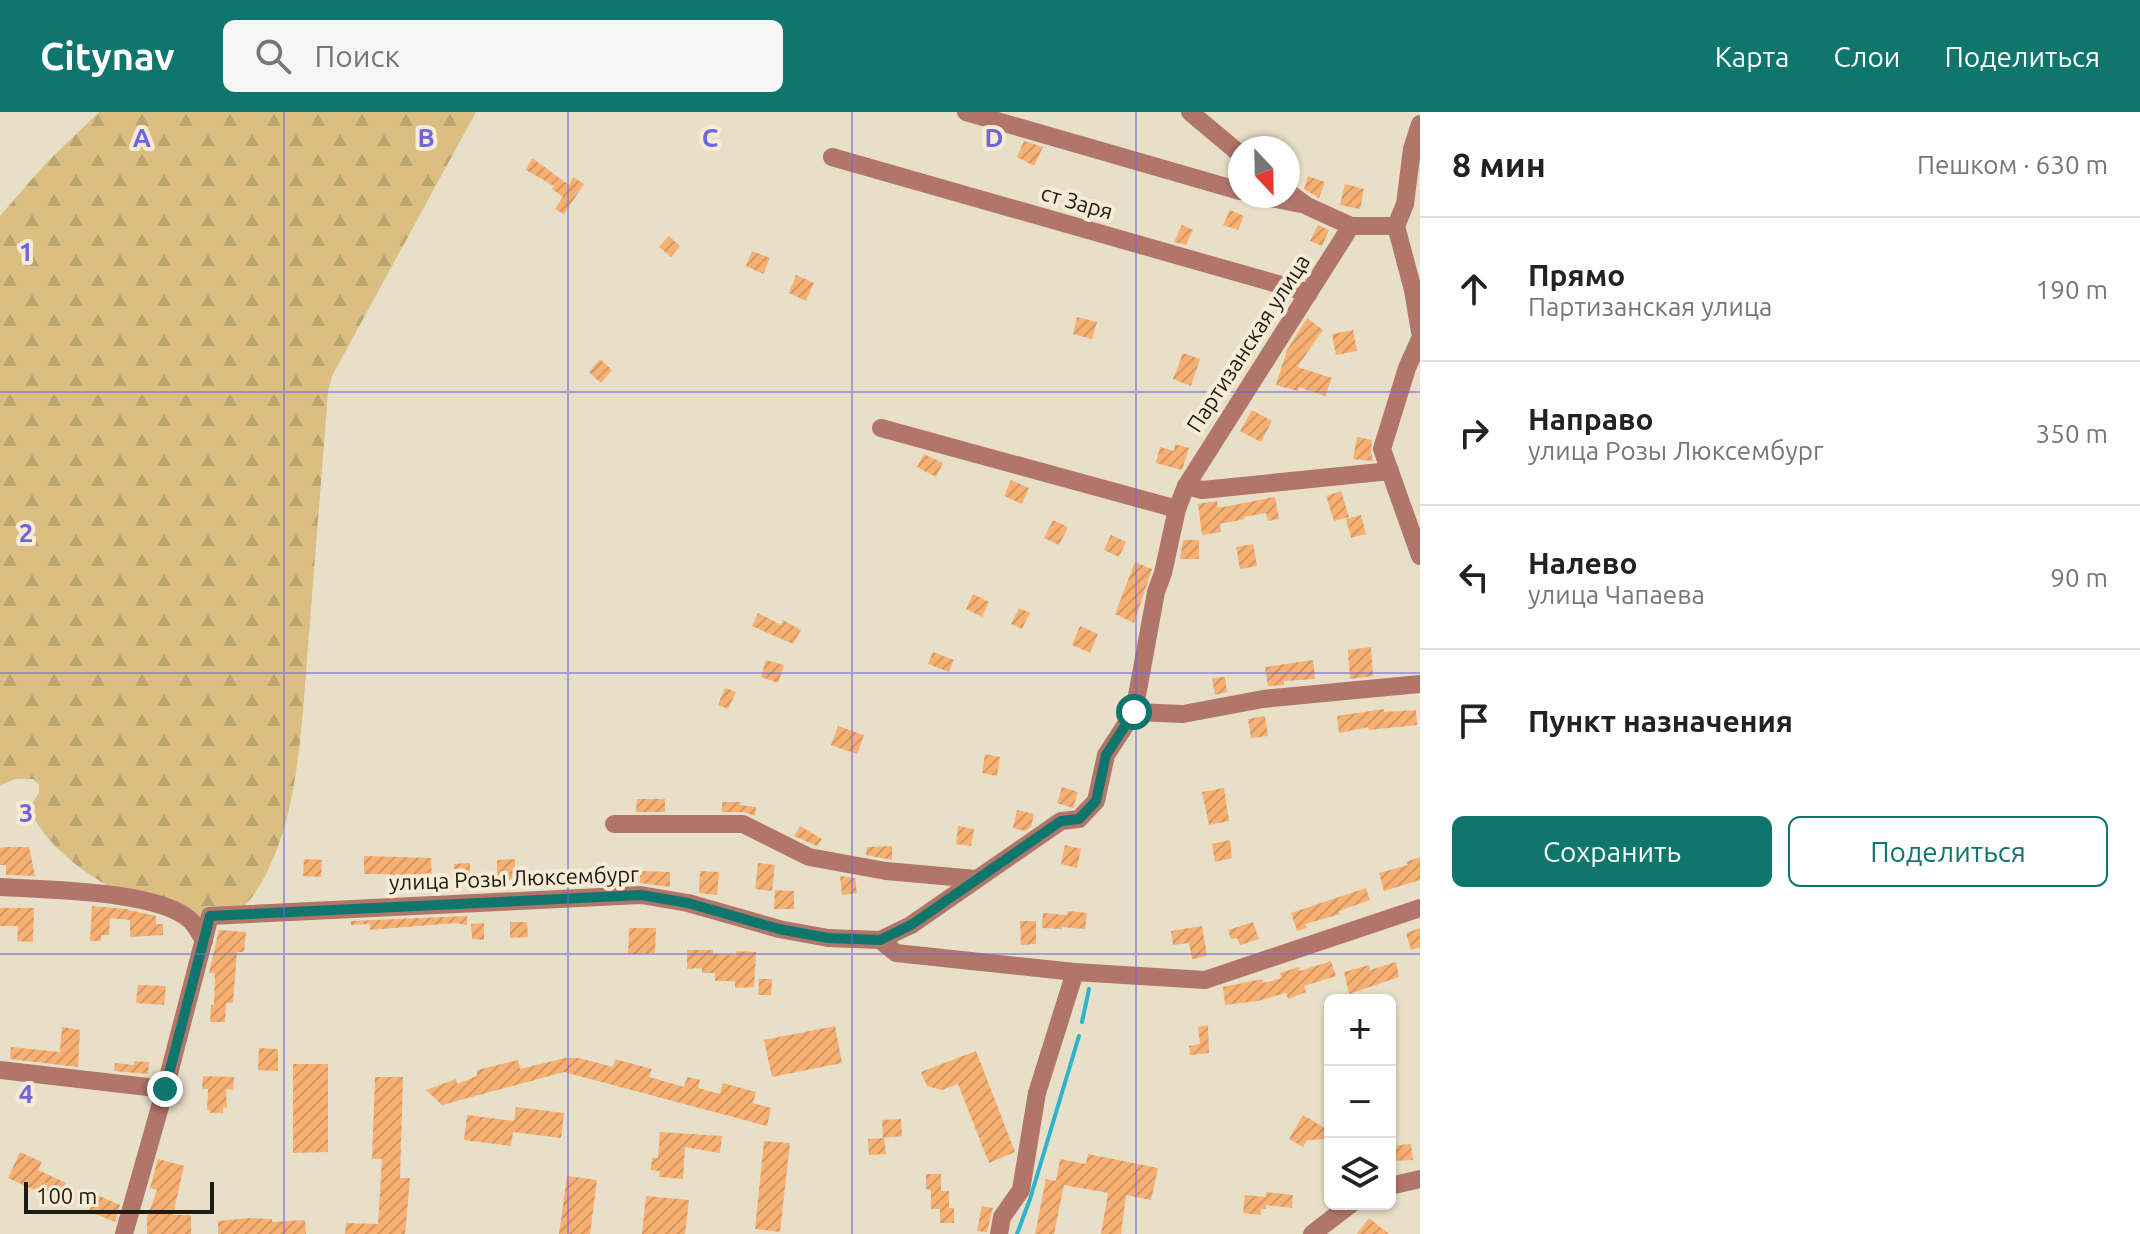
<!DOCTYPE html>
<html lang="ru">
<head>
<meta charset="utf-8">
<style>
	body { margin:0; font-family:Ubuntu,sans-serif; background:#f6f6f6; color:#222 }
	.controls { position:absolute; right:24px; bottom:24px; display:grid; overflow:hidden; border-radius:12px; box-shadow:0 2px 6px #0004 }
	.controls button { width:72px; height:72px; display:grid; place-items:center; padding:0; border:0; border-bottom:2px solid #e0e0e0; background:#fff; color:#222; font:40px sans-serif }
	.compass { position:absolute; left:1228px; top:24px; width:72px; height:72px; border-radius:50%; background:#fff; box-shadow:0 2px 6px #0004; rotate:158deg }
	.scale { position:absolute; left:24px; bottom:20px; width:190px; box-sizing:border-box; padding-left:8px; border:4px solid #1d1a12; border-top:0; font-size:22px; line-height:28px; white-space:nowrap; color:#1d1a12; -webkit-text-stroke:6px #f6ecd6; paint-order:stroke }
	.stop { position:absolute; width:24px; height:24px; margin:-18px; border:6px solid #0f766e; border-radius:50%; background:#fff }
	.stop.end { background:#0f766e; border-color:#fff; box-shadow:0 2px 8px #0008 }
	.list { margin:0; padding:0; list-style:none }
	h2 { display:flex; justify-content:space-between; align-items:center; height:104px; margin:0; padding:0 32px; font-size:34px }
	h2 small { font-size:26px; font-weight:400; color:#767676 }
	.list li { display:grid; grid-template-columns:52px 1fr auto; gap:24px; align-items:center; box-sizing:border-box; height:144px; padding:0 32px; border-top:2px solid #e0e0e0 }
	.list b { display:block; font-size:30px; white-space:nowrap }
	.list p { margin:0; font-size:26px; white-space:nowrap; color:#767676 }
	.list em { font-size:26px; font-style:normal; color:#767676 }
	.actions { display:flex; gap:16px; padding:24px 32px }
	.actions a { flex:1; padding:18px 0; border:2px solid #0f766e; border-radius:12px; text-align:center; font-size:28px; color:#0f766e }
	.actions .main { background:#0f766e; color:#fff }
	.icon { flex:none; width:44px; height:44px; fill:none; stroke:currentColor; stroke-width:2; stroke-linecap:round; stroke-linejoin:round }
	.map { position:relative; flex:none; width:1420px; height:1122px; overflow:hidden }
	header { display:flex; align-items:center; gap:48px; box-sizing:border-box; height:112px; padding:0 40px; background:#0f766e; color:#fff }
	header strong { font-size:38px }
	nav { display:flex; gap:44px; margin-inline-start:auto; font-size:28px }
	.search { width:560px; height:72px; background:#f6f6f6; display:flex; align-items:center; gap:20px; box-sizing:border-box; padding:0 28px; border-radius:12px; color:#767676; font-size:30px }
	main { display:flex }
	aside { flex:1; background:#fff }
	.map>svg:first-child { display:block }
</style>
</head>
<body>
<header>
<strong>Citynav</strong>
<div class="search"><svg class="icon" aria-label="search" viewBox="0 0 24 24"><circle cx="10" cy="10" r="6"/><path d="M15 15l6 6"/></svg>Поиск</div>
<nav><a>Карта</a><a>Слои</a><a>Поделиться</a></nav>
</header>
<main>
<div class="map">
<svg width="1420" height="1122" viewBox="0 0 1420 1122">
	<defs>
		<pattern id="forest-firs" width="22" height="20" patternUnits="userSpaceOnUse" patternTransform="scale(2)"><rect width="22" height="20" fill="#dbbf82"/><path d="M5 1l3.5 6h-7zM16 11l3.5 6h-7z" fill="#bca46f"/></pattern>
		<pattern id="building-hatch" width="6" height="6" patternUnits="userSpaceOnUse" patternTransform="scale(2)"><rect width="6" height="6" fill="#f7b072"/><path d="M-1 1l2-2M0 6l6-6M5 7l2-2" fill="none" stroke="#d39762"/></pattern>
	</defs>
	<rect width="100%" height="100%" fill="#e8dfc9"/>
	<path fill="url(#forest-firs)" d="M99 0H476L332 264 328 280C322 361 315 442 309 523 304 581 302 640 289 697 282 729 262 786 233 803 203 822 183 807 154 796 108 778 49 743 29 696L39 681V672L33 667H16L0 673V104L46 51Z"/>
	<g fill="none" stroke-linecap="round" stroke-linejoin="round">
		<g stroke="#2eb3cd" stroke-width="4">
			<polyline points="1082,910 1089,877"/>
			<polyline points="1017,1122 1030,1087 1079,924"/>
		</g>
	</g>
	<g fill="url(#building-hatch)">
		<polygon points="1024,29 1043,35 1034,54 1017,45"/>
		<polygon points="532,46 569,73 573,65 584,72 564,102 555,97 563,85 552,77 554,74 526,58"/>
		<polygon points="1308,64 1325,70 1319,86 1304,77"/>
		<polygon points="1345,72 1364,77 1360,97 1340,93"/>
		<polygon points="1230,98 1244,104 1238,118 1223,113"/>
		<polygon points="1182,113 1193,118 1186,133 1174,130"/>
		<polygon points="1318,113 1329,118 1322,134 1310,129"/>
		<polygon points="669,124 680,134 671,145 659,135"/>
		<polygon points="752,139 770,146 763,162 746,154"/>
		<polygon points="796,163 814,171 806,189 789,181"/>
		<polygon points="1077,205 1097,210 1092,227 1073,222"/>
		<polygon points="1307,206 1323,218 1297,255 1332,266 1325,284 1299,275 1298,279 1276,273 1287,238"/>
		<polygon points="1353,218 1357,239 1336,243 1332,222"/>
		<polygon points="1183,241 1200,247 1191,274 1173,267"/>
		<polygon points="600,247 612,258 601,271 589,260"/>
		<polygon points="1252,298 1272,309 1261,330 1240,319"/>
		<polygon points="1357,325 1372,328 1371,340 1373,349 1353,347"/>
		<polygon points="1175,332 1189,336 1182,358 1156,351 1160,335 1174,339"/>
		<polygon points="924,342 943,351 936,365 917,355"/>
		<polygon points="1011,368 1029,376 1022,392 1004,384"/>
		<polygon points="1341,379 1349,405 1334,409 1326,384"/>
		<polygon points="1275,385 1279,407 1268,409 1266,401 1244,405 1245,407 1220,412 1221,420 1202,423 1198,392 1217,389 1218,396"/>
		<polygon points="1361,403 1366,422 1351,426 1346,407"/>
		<polygon points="1053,408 1068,415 1059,433 1044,426"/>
		<polygon points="1111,423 1126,430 1119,445 1104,438"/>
		<polygon points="1183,428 1199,428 1199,447 1180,447"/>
		<polygon points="1253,432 1257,454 1240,457 1236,435"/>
		<polygon points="1135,450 1152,457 1134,511 1115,502"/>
		<polygon points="973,482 989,490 982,505 966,497"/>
		<polygon points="1019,496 1030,501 1022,517 1011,512"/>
		<polygon points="758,501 781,513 783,508 801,518 793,532 752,514"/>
		<polygon points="1080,514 1098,522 1090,541 1072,533"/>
		<polygon points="1371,535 1373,564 1350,567 1348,538"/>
		<polygon points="933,540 954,548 949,560 928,552"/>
		<polygon points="766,548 784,553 778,571 761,565"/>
		<polygon points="1313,548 1315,567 1284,569 1284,573 1268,574 1265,555"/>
		<polygon points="1225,565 1227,580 1215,583 1212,566"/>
		<polygon points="725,576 736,580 728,597 718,593"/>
		<polygon points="1384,597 1384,600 1416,598 1417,613 1369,618 1368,615 1339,621 1337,604"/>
		<polygon points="1265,604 1268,624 1251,626 1248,607"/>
		<polygon points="838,614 864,623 857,642 831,633"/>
		<polygon points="985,642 1000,645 997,664 982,661"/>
		<polygon points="1062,675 1078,680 1073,696 1057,691"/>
		<polygon points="1224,676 1229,709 1209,713 1202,680"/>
		<polygon points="637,687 665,687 665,700 636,700"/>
		<polygon points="722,690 741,690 740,693 756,695 755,704 744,700 722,700"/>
		<polygon points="1017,698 1034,702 1031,715 1025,719 1013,716"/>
		<polygon points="800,714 822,727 817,734 794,724"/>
		<polygon points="958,714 974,717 971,734 956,732"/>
		<polygon points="1230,728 1232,746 1215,750 1212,732"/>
		<polygon points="1065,733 1081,737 1077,756 1061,752"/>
		<polygon points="892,734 892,748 866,743 867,735"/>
		<polygon points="6,735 29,735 35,764 6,763 6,753 0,753 0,736"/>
		<polygon points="364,744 431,746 432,769 411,769 390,765 390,762 364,762"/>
		<polygon points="1420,745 1420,768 1384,779 1379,761 1408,753 1406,750"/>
		<polygon points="304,747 322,748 321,765 303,764"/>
		<polygon points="515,747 515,767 497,769 497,748"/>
		<polygon points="470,751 470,770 454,770 454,752"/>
		<polygon points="758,751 775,753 772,779 755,777"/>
		<polygon points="640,759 670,760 670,775 640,771"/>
		<polygon points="700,759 719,760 717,783 699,781"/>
		<polygon points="840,764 855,766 857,781 842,783"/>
		<polygon points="1366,776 1370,788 1339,799 1340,802 1305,812 1307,816 1297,819 1291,801"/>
		<polygon points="775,778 794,779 794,797 774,797"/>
		<polygon points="92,794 125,797 156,804 156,812 163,812 163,823 130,825 130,808 110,806 109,823 101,823 101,829 90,829"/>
		<polygon points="0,796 34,796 33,830 17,829 18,814 0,814"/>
		<polygon points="1068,799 1087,801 1085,817 1062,815 1062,817 1042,816 1043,801 1067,803"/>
		<polygon points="467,804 467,813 455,811 370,818 370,812 351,813 351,809"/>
		<polygon points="1020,809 1036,809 1036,832 1021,833"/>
		<polygon points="510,810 527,810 528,825 510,826"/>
		<polygon points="1253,810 1259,827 1240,833 1237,826 1231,827 1228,818"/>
		<polygon points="484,811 484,828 472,827 471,812"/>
		<polygon points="1202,814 1207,844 1192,847 1189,831 1173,833 1171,819"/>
		<polygon points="629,816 656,816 655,841 628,842"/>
		<polygon points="1420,816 1420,835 1411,838 1406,821"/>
		<polygon points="219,818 246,820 244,840 237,840 233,891 226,891 225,910 210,910 211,893 214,893 215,861 209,861"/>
		<polygon points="687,838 713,838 713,842 736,843 736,839 756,840 754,875 735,876 735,869 715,869 715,861 702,861 702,856 687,857"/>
		<polygon points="1331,849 1336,864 1304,874 1306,880 1288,887 1286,881 1258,889 1225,893 1223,875 1262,867 1263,871 1282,866 1280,861 1299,855 1300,859"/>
		<polygon points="1396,850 1399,865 1349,882 1344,860 1369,853 1370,858"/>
		<polygon points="759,867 772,867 771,883 758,883"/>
		<polygon points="138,873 166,874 164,893 136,891"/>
		<polygon points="1208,913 1209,941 1190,943 1189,934 1200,932 1198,915"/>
		<polygon points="835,914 842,951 772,965 764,928"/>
		<polygon points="62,915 80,918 78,955 10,947 11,935 60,940"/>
		<polygon points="259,936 278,937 278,959 258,958"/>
		<polygon points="976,939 1015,1040 989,1051 958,972 942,978 927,974 921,960"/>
		<polygon points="565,946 579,946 613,955 615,947 652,957 649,965 684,975 687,965 700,968 698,976 720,982 723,971 756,980 753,991 771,996 767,1014 564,960 442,993 426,978 456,967 457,972 477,964 477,958 518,948 520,957"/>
		<polygon points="134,949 149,950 148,962 114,959 115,951 134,953"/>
		<polygon points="293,952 328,952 328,1040 293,1041"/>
		<polygon points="203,964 234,965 233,978 226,977 227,996 223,995 223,1001 210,1001 210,998 207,998 208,977 202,977"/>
		<polygon points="375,965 403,965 400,1066 410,1066 405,1122 345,1122 346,1111 378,1112 382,1047 372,1047"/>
		<polygon points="516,995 564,1001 561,1026 513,1020 511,1034 464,1028 467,1003 514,1009"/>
		<polygon points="1303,1003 1330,1019 1330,1027 1307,1028 1303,1035 1289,1027"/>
		<polygon points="901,1007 902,1024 883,1026 882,1008"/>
		<polygon points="660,1020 722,1024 720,1041 685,1035 683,1067 659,1065 660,1059 651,1058 652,1046 658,1046"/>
		<polygon points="884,1026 886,1042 869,1043 868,1027"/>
		<polygon points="764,1029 790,1031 780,1120 755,1117"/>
		<polygon points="1411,1032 1413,1048 1393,1049 1391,1034"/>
		<polygon points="20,1040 42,1050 38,1058 66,1071 57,1088 8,1066"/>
		<polygon points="1088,1042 1158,1056 1151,1088 1126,1083 1121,1122 1101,1122 1108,1081 1064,1073 1054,1122 1035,1122 1046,1067 1056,1069 1060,1047 1086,1052"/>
		<polygon points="158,1047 184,1054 173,1103 191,1103 191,1122 147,1122 147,1106 157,1078 150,1076"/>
		<polygon points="926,1062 941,1062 941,1079 949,1079 949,1096 954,1096 954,1111 940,1111 940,1097 931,1097 931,1078 926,1077"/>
		<polygon points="567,1064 597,1068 590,1122 559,1122"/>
		<polygon points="1266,1080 1293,1083 1292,1096 1266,1093 1266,1097 1261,1097 1261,1103 1243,1101 1245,1083 1266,1085"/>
		<polygon points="97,1083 120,1093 115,1110 89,1099"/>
		<polygon points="646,1084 689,1088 685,1122 642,1122"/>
		<polygon points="982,1094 993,1096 987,1120 977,1119"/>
		<polygon points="249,1106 272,1107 272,1110 305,1108 306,1122 218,1122 218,1109"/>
		<polygon points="1369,1106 1389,1122 1357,1122"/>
	</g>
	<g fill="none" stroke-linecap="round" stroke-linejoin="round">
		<g stroke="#b1756a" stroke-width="18">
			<polyline points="966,0 1240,79"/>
			<polyline points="1190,0 1240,42"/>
			<polyline points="1420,12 1412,37 1405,92 1396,114 1413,178 1420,220"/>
			<polyline points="832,45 1309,181"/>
			<polyline points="1288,80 1307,94 1351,114 1396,114"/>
			<polyline points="1261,84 1301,92"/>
			<polyline points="1420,227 1407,256 1382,337 1420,444"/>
			<polyline points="881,316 1177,397"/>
			<polyline points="1186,374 1202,378 1390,359"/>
			<polyline points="1134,600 1183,602 1263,587 1420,572"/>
			<polyline points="614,712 743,712 809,745 886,759 976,767"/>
			<path d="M0 775C46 778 157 778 190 808 196 813 200 822 204 829"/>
			<polyline points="880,828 911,813 1061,709 1079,707 1096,689 1106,643 1134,600 1156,480 1163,461 1177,397 1186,374 1351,114"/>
			<polyline points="0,958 165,977"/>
			<polyline points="1390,1074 1420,1067"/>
			<polyline points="124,1122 165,977 210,804 641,783 688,791 779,817 828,826 880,828 896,841 1075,860 1205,868 1420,796"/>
			<polyline points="999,1122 1002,1105 1021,1078 1037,981 1075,860"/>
			<polyline points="1312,1122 1351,1092"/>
		</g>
	</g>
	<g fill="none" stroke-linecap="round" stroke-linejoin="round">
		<polyline stroke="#0f766e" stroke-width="10" points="165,977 210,804 641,783 688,791 779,817 828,826 880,828 911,813 1061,709 1079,707 1096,689 1106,643 1134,600"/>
	</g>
	<path fill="none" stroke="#6f65df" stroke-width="2" stroke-opacity="0.55" d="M284 0V1122M568 0V1122M852 0V1122M1136 0V1122M0 280H1420M0 561H1420M0 842H1420"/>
	<g text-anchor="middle" stroke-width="8" stroke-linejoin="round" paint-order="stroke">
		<g font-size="22" fill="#1d1a12" stroke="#f6ecd6">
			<text transform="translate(1077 90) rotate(16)" y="8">ст Заря</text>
			<text transform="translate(1248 231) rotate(-57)" y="8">Партизанская улица</text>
			<text transform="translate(514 766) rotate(-2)" y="8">улица Розы Люксембург</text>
		</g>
	</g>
	<g font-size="26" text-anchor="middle" font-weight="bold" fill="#6f65df" stroke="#f6ecd6" stroke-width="8" stroke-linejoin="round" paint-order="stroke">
		<text x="142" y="35">A</text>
		<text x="426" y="35">B</text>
		<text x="710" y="35">C</text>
		<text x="994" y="35">D</text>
		<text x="26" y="149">1</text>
		<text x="26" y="430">2</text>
		<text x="26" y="710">3</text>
		<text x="26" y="991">4</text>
	</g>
</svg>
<div class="controls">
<button>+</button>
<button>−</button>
<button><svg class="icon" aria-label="layers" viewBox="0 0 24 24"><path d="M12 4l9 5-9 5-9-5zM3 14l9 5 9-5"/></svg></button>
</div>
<svg class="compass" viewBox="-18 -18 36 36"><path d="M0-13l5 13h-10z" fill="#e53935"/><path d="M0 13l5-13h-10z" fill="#767676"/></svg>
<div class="scale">100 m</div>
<div class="stop" style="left:1134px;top:600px"></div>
<div class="stop end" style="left:165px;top:977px"></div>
</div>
<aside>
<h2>8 мин<small>Пешком · 630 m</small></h2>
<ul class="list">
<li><svg class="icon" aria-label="ahead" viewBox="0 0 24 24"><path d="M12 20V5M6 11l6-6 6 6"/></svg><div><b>Прямо</b><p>Партизанская улица</p></div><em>190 m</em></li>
<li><svg class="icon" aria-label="right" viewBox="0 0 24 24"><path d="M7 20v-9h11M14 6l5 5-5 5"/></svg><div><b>Направо</b><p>улица Розы Люксембург</p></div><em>350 m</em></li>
<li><svg class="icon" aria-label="left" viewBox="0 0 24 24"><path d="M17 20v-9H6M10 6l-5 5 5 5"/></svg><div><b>Налево</b><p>улица Чапаева</p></div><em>90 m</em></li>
<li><svg class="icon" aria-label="arrive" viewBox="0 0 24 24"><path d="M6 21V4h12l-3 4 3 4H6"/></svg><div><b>Пункт назначения</b></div></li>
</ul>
<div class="actions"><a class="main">Сохранить</a><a>Поделиться</a></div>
</aside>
</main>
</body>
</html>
